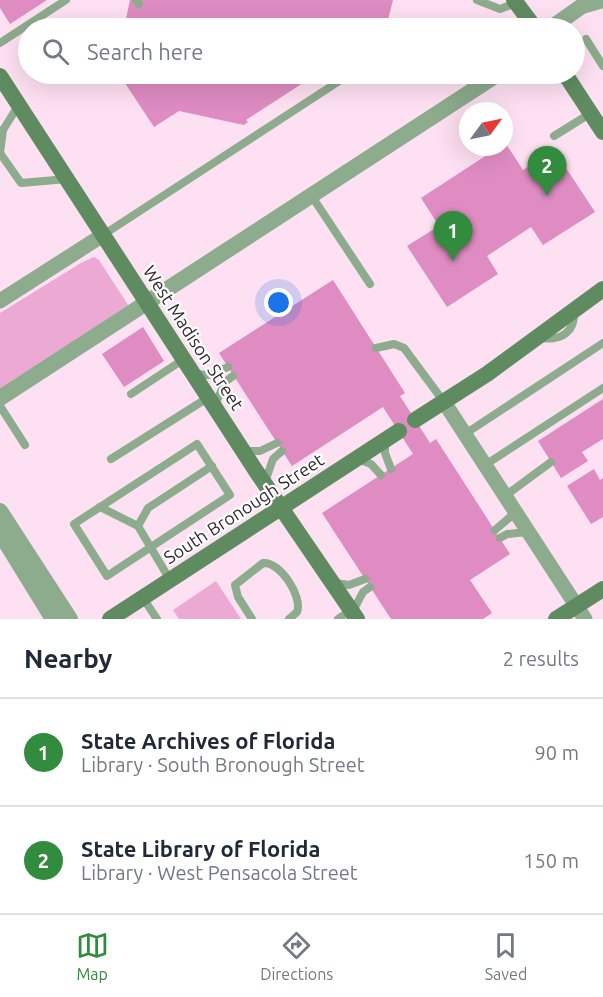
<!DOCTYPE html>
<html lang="en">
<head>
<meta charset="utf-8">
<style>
	body { margin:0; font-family:Ubuntu,sans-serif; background:#f6f6f7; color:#1f2937 }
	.compass { position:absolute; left:459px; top:102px; width:54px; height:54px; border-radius:50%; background:#fff; box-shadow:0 6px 24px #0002; rotate:57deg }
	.you { position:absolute; left:279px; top:303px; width:21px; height:21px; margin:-15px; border:4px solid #fff; border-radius:50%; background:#1a73e8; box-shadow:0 0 0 9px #1a73e833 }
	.badge { display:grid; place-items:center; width:39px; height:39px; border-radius:50%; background:#318c3d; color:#fff; font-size:20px; font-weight:700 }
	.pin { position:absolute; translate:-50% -50px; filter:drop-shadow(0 2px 3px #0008) }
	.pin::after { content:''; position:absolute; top:32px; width:21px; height:18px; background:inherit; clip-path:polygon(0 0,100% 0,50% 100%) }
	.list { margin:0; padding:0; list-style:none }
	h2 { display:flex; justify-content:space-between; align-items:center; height:78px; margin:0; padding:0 24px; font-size:26px }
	h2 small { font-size:20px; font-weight:400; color:#747a83 }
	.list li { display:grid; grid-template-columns:39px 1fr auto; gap:18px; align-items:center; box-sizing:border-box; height:108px; padding:0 24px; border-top:2px solid #e0e1e3 }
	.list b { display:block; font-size:22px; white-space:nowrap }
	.list p { margin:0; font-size:20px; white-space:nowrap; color:#747a83 }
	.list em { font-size:20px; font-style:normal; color:#747a83 }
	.icon { flex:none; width:33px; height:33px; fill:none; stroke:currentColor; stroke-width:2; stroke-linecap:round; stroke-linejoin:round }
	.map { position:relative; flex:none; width:603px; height:619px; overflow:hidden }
	.search { position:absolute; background:#fff; box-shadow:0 6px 24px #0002; left:18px; right:18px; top:18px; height:66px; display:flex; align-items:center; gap:15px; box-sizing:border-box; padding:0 21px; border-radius:33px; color:#747a83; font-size:22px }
	.sheet { height:294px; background:#fff }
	nav { display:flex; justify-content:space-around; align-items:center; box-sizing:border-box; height:84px; border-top:2px solid #e0e1e3; background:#fff; font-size:16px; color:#747a83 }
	nav a { display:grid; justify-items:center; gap:3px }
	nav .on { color:#318c3d }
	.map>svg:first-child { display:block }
</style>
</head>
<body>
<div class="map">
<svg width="603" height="619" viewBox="0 0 603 619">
	<rect width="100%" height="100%" fill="#fde0f1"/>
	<g fill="#eba9d3">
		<polygon points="94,257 99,260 128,305 0,389 0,313 81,263"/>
		<polygon points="216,581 241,619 179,619 173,610"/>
	</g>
	<g fill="#de8cc1">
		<polygon points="0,0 47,0 10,24 0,8"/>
		<polygon points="130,0 393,0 386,28 124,28"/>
		<polygon points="119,74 317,74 246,120 248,122 244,125 179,111 154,127"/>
		<polygon points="504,141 523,170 554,150 595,212 543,245 531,227 487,256 498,274 447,307 407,246 439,226 421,198 499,147 504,147"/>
		<polygon points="333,280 405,393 400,396 430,443 436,439 510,554 470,580 492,613 483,619 391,619 322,513 413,454 383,407 292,466 219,353"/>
		<polygon points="143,327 164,361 124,387 102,354"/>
		<polygon points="603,399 603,439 582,452 588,461 561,478 538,441"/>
		<polygon points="594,469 600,480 603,478 603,517 591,524 567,486"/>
	</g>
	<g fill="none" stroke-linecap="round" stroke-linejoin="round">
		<g stroke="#8dab8d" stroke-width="8">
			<polyline points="136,0 139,4"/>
			<polyline points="477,0 500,9 516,3"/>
			<polyline points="586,39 603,66"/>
			<polyline points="0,43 66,0"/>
			<polyline points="554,136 591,113"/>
			<polyline points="0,153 21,183 67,179"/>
			<polyline points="0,153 3,130 18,106"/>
			<polyline points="311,195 370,284"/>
			<polyline points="103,235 350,74"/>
			<path d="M538 337C558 342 575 334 574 312"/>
			<polyline points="376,348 394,344 404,348 444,402"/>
			<polyline points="195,374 208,375 228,367"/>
			<polyline points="131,394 184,359"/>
			<polyline points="215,405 225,382 233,376"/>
			<polyline points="0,406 25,445"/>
			<polyline points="465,434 603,343"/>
			<polyline points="385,441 385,453 391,469"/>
			<polygon points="197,444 230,495 107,576 74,524"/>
			<polyline points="244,451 260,451 277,443"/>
			<polyline points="111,459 209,397"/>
			<polyline points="358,459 371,464 381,475"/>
			<polyline points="485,465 603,388"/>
			<polyline points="265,482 273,459 282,451"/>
			<polyline points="505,496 551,462"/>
			<polyline points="100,507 138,526"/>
			<polyline points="495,530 516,512"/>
			<polyline points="500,538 507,534 527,532"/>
			<polyline points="170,580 138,526 148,508 212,466"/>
			<polyline points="335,583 349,585 365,579"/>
			<polyline points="143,598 157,619"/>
			<polyline points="353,611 363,592 370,587"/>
			<path d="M252 619 238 597 235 585 263 563C280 561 303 597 297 612L289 619"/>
			<polyline points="338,619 351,610"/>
		</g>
		<g stroke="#8dab8d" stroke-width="15">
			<polyline points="0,301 103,235"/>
			<polyline points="444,402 585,619"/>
		</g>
		<g stroke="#8dab8d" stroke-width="16">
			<polyline points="551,28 582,6 603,0"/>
			<polyline points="0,398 498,74"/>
			<polyline points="0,511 70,619"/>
			<polyline points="0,533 53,619"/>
		</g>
		<g stroke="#5e8c60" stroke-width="16">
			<polyline points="514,0 535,28"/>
			<polyline points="565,74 603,132"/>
			<polyline points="0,76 256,471 357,619"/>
			<polyline points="415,420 487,374 603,289"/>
			<polyline points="110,619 399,431"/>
			<polyline points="556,619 603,589"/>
		</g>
	</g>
	<g text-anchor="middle" stroke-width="4.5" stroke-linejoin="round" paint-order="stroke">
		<g font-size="18" fill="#342a30" stroke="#fff">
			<text transform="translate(193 338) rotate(57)" y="6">West Madison Street</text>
			<text transform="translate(244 509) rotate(-33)" y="6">South Bronough Street</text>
		</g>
	</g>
</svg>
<svg class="compass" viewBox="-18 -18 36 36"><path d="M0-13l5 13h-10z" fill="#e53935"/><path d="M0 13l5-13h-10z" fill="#747a83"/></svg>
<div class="you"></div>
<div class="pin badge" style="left:453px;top:261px">1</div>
<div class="pin badge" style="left:547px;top:196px">2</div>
<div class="search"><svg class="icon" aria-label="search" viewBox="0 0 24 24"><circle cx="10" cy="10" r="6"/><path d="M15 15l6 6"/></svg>Search here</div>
</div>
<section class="sheet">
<h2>Nearby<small>2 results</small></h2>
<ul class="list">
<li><span class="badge">1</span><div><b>State Archives of Florida</b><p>Library · South Bronough Street</p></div><em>90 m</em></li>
<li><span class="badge">2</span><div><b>State Library of Florida</b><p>Library · West Pensacola Street</p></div><em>150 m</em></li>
</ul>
</section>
<nav>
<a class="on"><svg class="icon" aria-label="map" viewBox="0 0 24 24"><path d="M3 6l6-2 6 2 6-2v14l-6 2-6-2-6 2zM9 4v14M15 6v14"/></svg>Map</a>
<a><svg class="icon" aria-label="directions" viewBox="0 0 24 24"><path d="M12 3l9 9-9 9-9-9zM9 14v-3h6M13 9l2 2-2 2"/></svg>Directions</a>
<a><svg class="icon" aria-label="saved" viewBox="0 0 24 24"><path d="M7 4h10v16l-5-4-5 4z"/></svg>Saved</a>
</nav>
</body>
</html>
